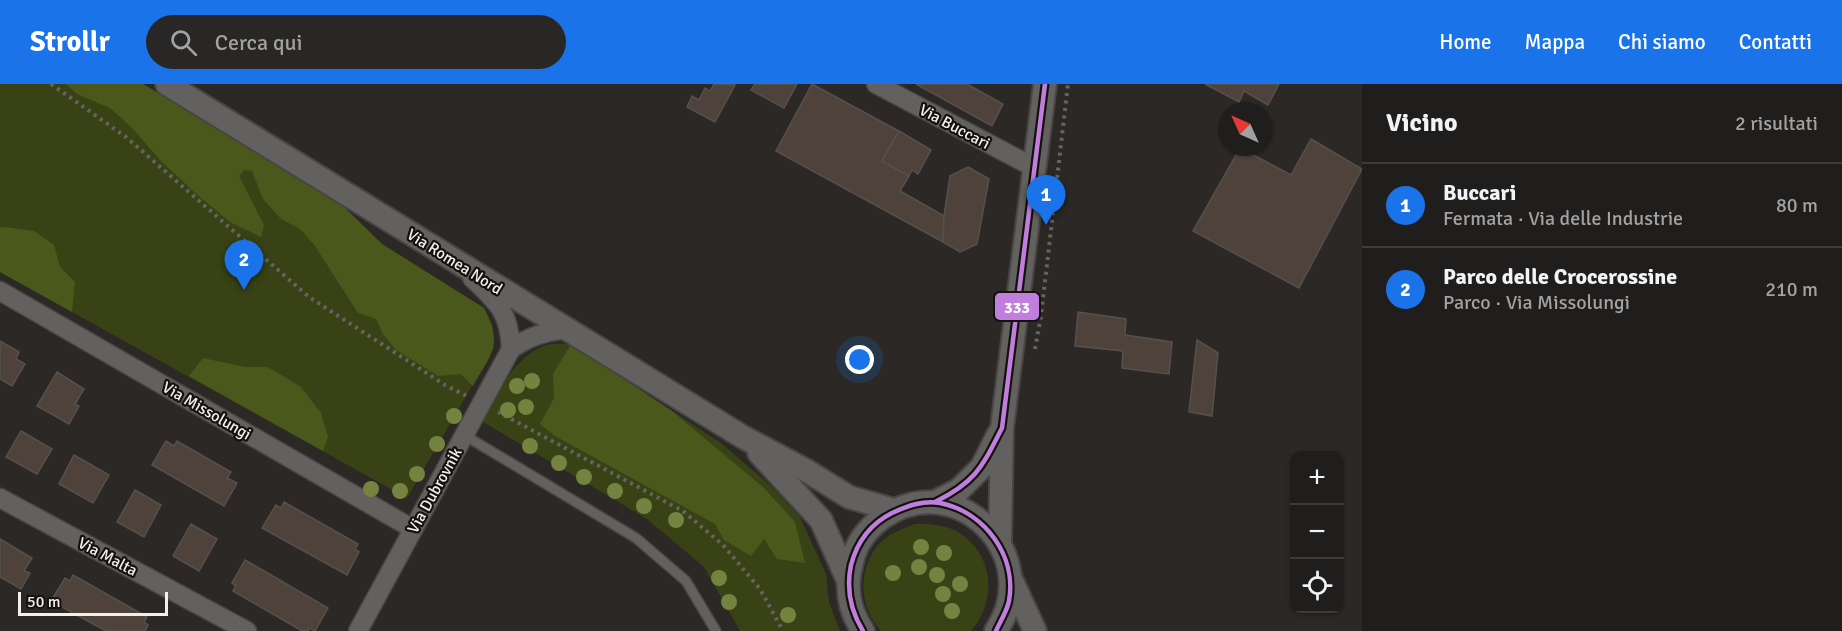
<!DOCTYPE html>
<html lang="it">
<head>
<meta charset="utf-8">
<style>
	body { margin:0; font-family:Signika,sans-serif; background:#282725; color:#f1f3f6 }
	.controls { position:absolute; right:18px; bottom:18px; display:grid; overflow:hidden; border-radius:12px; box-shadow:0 2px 4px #0004 }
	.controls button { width:54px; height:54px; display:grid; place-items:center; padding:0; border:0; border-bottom:2px solid #3d3c3b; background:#201e1c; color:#f1f3f6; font:30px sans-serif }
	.compass { position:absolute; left:1218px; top:18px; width:54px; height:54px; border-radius:50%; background:#201e1c; box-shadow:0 2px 4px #0004; rotate:315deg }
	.scale { position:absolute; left:18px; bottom:15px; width:150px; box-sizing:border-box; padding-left:6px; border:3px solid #f3efea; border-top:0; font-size:16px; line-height:21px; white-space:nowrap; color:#f3efea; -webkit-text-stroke:4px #14110f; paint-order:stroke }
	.you { position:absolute; left:860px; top:276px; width:21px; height:21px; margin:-15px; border:4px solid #fff; border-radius:50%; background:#1a73e8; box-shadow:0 0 0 9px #1a73e833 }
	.badge { display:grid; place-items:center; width:39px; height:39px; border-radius:50%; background:#1a73e8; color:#fff; font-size:20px; font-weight:700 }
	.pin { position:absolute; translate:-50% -50px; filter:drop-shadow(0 2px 3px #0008) }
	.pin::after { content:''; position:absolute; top:32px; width:21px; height:18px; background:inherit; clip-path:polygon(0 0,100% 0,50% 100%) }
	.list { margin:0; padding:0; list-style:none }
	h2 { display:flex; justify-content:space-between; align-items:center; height:78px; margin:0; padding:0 24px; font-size:26px }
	h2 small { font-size:20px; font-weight:400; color:#a2a2a3 }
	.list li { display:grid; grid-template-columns:39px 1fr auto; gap:18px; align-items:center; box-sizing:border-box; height:84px; padding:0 24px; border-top:2px solid #3d3c3b }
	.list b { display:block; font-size:22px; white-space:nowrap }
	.list p { margin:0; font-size:20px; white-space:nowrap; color:#a2a2a3 }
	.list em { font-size:20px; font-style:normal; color:#a2a2a3 }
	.icon { flex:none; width:33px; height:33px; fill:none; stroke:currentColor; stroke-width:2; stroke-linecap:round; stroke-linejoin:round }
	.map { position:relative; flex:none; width:1362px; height:547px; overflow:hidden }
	header { display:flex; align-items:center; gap:36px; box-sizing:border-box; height:84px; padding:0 30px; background:#1a73e8; color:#fff }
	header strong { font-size:28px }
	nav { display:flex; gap:33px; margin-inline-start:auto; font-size:21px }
	.search { width:420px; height:54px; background:#282725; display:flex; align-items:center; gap:15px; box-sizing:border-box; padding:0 21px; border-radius:33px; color:#a2a2a3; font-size:22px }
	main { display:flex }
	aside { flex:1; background:#201e1c }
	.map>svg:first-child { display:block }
</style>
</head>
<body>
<header>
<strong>Strollr</strong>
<div class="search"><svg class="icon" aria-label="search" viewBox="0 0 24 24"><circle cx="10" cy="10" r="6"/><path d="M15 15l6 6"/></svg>Cerca qui</div>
<nav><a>Home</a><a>Mappa</a><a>Chi siamo</a><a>Contatti</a></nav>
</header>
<main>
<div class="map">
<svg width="1362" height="547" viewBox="0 0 1362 547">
	<rect width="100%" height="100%" fill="#2b2825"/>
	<g fill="#384215">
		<polygon points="0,0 143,0 343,122 382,160 484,224 493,242 494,264 407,414 0,188"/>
		<path d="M571 260 721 359 771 402 800 433 826 490 829 518 840 547H740L704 483 647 435 483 338C498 309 512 276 543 262 551 259 562 260 571 260Z"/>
		<path d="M915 440C929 440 943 440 956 447 994 468 998 516 971 547H881C859 523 857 487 878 461 888 450 901 445 915 440Z"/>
	</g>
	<g fill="#4a581c">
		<path d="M66 0H143L343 122 382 160 484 224C503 261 492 269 473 302L461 290 438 292 414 277 396 266 383 250 376 235 358 229 315 162 300 145 281 135 263 115 252 87 244 86 239 92 264 141 261 153 230 138 194 108 162 78 132 44 110 24 77 10Z"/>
		<polygon points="5,143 34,147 54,161 60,183 75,198 72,228 0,188 0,144"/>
		<polygon points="571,260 672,327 763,403 795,438 805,479 777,475 764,455 751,472 724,456 715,440 555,352 540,340 554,314 553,290"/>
		<polygon points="203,274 245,283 268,283 301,303 321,329 328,353 323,367 189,292"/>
	</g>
	<g fill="#4e423b" stroke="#54514f" stroke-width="1.5">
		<polygon points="714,0 735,1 715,38 687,23 692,12 699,16 705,4 710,7"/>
		<polygon points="755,0 797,0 784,24 751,6"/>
		<polygon points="812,0 899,47 882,77 909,92 900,107 944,132 943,158 776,67"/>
		<polygon points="916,0 967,0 1003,20 992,42"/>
		<polygon points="1205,0 1279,0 1268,21 1244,7 1239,18"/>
		<polygon points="899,47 931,66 918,90 912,86 909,92 882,77"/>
		<polygon points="1311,55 1362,85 1299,204 1193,147 1240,64 1291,91"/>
		<polygon points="968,83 989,95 977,160 960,168 943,158 944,132 950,92"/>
		<polygon points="1078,228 1126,235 1125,251 1172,258 1169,290 1122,284 1123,267 1075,262"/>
		<polygon points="1197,256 1218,269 1212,332 1189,328"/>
		<polygon points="0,257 19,268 16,275 25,280 12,302 0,295"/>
		<polygon points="57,288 84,305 75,320 79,322 69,340 37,322"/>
		<polygon points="21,347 52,365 37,390 6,373"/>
		<polygon points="166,357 174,362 177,357 231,388 227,394 237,399 224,422 152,381"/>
		<polygon points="74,371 109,391 93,419 59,400"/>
		<polygon points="135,406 161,421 144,453 117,438"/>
		<polygon points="284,418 358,460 355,465 359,468 347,491 262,444 276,421 281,424"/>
		<polygon points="191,440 217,455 199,487 173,472"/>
		<polygon points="0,455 32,474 24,487 30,489 21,505 0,493"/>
		<polygon points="245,476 328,524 315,547 309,544 308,547 302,547 233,507 236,502 232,499"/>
		<polygon points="73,491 147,533 144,538 148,541 145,547 106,547 51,517 65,494 70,497"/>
	</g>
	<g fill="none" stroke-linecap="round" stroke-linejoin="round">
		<g stroke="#484543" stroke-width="12">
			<polyline id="service" points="464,351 636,454 686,497 716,547"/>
		</g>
		<g stroke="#484543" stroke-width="21">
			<g id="minor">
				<polyline points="876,0 1035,84"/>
				<path d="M472 194C498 219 509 227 511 265"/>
				<polyline points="0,207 413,445"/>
				<polyline points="0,414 247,547"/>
				<path d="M358 547 511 265C530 252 544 248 567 245"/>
			</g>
		</g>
		<g stroke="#484543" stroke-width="26">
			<g id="tertiary">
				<polyline points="167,0 743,353 807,387 849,413 894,426"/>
				<polyline points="759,369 821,436 847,494"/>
				<polyline points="935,418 959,406 982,383 998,351"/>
				<polyline points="1000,458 1002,344 1045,0"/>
				<polyline points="1012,497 1035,547"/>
				<path d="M863 547C848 525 845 503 852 478 856 459 867 445 882 434 957 381 1046 472 996 547"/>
			</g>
		</g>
		<g stroke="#666360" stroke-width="4" stroke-dasharray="3 4.5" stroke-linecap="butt">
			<polyline points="51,0 126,53 309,213 445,301 467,312"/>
			<polyline points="1035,265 1041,232 1068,0"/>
			<polyline points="498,328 683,427 723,461 760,505 783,547"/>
		</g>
		<use href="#service" stroke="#63615f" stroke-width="9"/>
		<use href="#minor" stroke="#63615f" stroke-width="18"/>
		<use href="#tertiary" stroke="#63615f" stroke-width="22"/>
		<g stroke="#14110f" stroke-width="9">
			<g id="bus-1">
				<path d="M935 418C976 398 982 383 1002 344L1045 0"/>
				<path d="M863 547C850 526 846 505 851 481 857 458 870 440 892 429 907 422 923 416 940 419 985 428 1017 472 1009 517 1007 527 1000 538 996 547"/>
			</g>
		</g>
		<use href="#bus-1" stroke="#c07fdc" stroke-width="4.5"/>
	</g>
	<g fill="#748340">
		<circle cx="532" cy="297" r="8"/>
		<circle cx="517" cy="302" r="8"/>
		<circle cx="526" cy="323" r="8"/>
		<circle cx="508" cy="326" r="8"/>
		<circle cx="454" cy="332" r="8"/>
		<circle cx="437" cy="360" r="8"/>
		<circle cx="530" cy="362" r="8"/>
		<circle cx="559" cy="379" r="8"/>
		<circle cx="417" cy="390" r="8"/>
		<circle cx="584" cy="393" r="8"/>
		<circle cx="371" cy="405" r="8"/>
		<circle cx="400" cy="407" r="8"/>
		<circle cx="615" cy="407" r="8"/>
		<circle cx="644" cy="422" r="8"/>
		<circle cx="676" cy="436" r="8"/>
		<circle cx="921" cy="463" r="8"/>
		<circle cx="944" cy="469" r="8"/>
		<circle cx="919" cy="483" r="8"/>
		<circle cx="893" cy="489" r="8"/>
		<circle cx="937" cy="491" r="8"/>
		<circle cx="719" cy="494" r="8"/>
		<circle cx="960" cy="500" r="8"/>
		<circle cx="943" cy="510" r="8"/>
		<circle cx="729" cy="518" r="8"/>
		<circle cx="952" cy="527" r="8"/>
		<circle cx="788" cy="531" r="8"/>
	</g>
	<g text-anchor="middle" stroke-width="4.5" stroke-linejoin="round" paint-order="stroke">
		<g font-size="16" fill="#f3efea" stroke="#14110f">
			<text transform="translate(955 42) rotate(28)" y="6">Via Buccari</text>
			<text transform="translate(455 177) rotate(32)" y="6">Via Romea Nord</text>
			<text transform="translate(207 326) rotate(30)" y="6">Via Missolungi</text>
			<text transform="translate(434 406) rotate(-61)" y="6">Via Dubrovnik</text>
			<text transform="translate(108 472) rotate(28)" y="6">Via Malta</text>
		</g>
	</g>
	<rect stroke="#14110f" stroke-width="2" x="994" y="208" width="46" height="29" rx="6" fill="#c07fdc"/>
	<g font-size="16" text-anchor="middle" font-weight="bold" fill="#fff">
		<text x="1017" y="229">333</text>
	</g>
</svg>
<div class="controls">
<button>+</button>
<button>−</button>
<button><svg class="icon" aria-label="locate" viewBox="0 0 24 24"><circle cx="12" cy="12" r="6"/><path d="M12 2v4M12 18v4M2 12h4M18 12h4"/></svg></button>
</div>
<svg class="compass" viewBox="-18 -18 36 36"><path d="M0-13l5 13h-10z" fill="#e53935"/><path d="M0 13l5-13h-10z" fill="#a2a2a3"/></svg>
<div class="scale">50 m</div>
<div class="you"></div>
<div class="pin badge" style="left:1046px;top:141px">1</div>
<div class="pin badge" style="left:244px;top:206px">2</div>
</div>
<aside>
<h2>Vicino<small>2 risultati</small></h2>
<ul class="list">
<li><span class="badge">1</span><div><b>Buccari</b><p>Fermata · Via delle Industrie</p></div><em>80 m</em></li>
<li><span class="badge">2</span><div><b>Parco delle Crocerossine</b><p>Parco · Via Missolungi</p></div><em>210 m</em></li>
</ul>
</aside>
</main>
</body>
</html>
